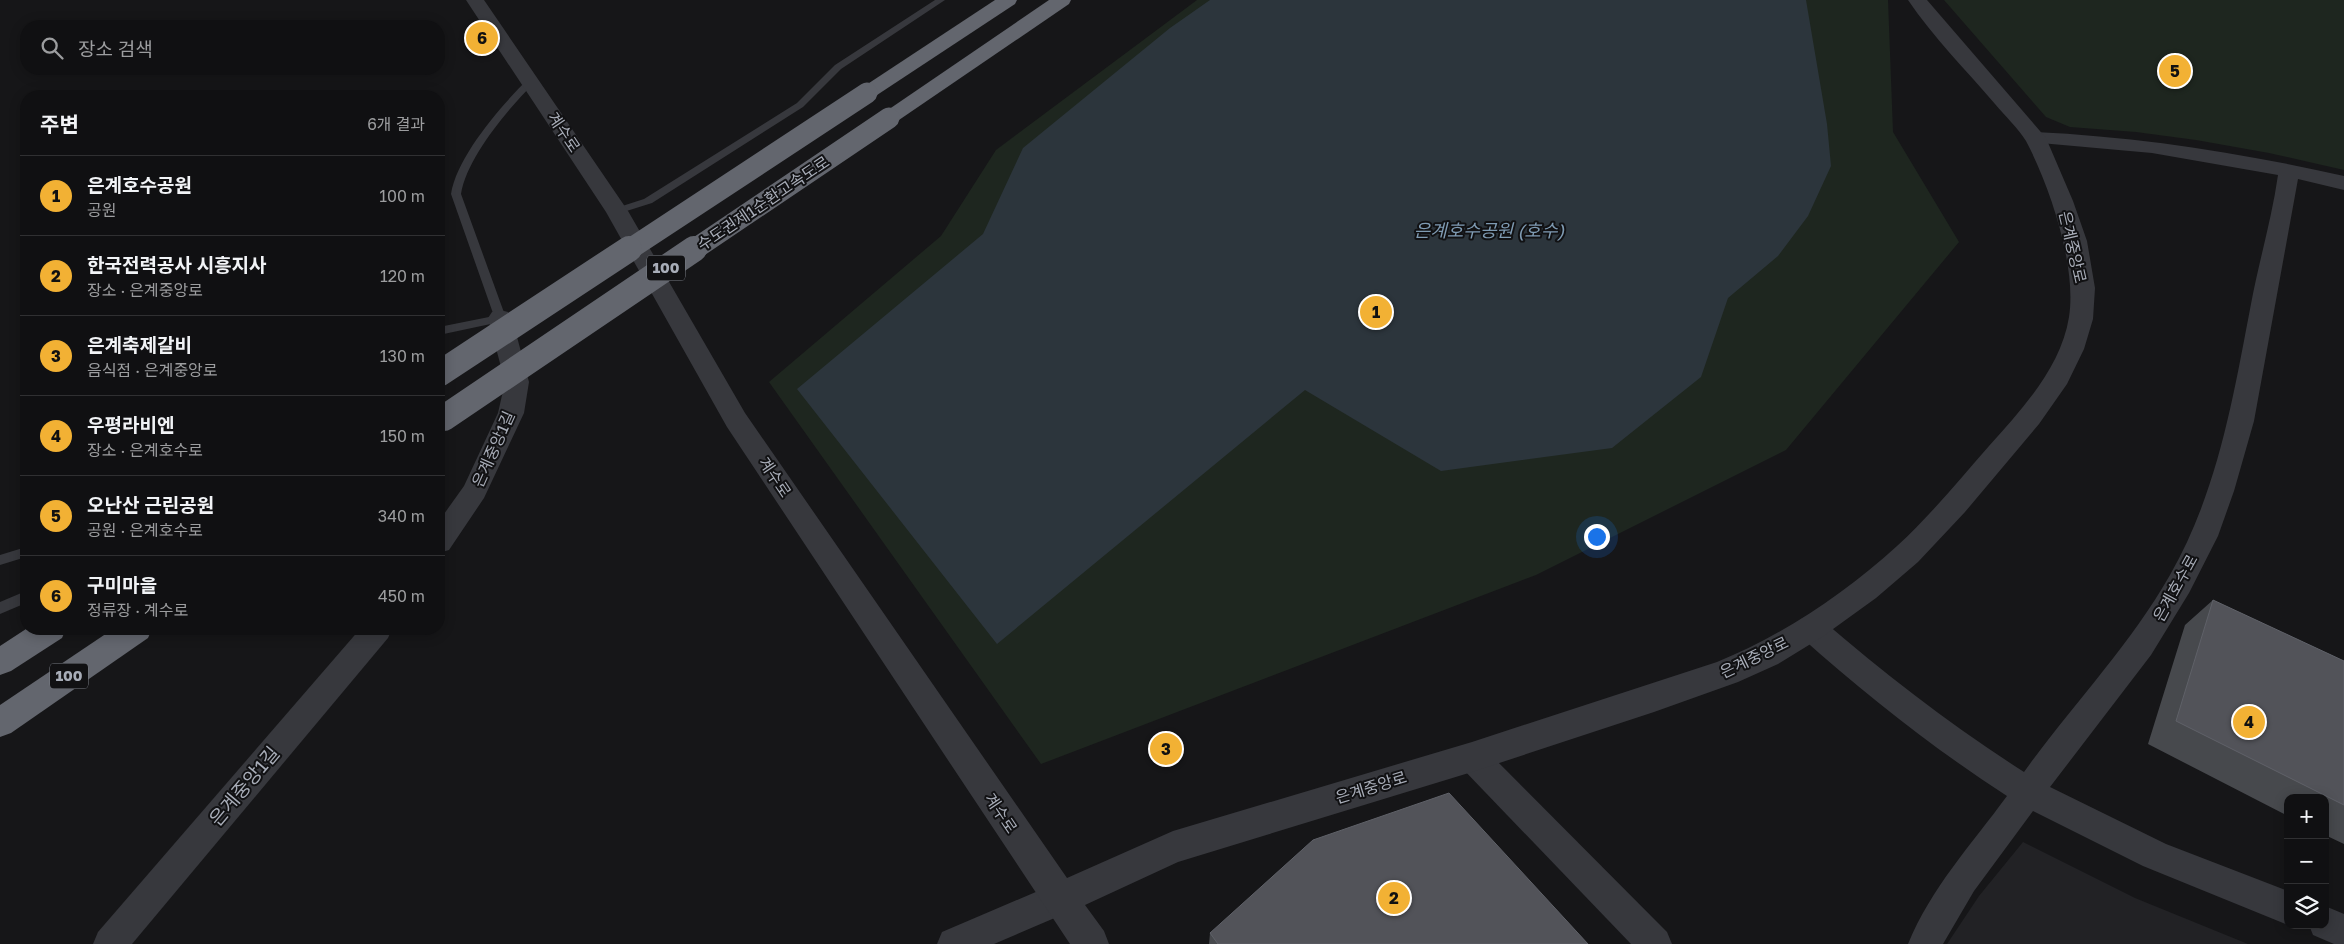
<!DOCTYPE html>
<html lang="ko">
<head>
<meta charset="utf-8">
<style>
	body { margin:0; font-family:"Golos Text","Noto Sans KR",sans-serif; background:#19191b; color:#f1f3f6 }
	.controls { position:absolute; right:15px; bottom:15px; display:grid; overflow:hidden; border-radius:10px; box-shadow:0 2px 12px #0003 }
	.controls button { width:45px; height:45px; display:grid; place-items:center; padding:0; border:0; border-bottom:1px solid #303032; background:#101012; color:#f1f3f6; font:25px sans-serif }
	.you { position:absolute; left:1596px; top:536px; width:18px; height:18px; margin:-12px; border:4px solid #fff; border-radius:50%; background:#1a73e8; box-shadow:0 0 0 8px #1a73e833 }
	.badge { display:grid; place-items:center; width:32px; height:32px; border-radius:50%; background:#f2b134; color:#111; font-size:16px; font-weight:700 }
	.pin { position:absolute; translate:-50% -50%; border:2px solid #fff; box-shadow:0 1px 5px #0006 }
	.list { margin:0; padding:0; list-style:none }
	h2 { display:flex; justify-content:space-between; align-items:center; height:65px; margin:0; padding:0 20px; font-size:21px }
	h2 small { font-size:16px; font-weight:400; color:#9c9d9f }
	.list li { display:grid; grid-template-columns:32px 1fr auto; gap:15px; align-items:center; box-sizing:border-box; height:80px; padding:0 20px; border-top:1px solid #303032 }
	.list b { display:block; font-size:19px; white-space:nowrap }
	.list p { margin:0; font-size:16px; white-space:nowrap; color:#9c9d9f }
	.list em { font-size:16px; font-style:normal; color:#9c9d9f }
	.icon { flex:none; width:28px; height:28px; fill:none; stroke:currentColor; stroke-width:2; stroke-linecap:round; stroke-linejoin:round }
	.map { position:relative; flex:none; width:2344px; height:944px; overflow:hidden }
	.search { position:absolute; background:#101012; box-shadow:0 2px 12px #0003; left:20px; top:20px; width:425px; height:55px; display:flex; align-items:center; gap:12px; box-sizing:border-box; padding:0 18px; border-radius:20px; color:#9c9d9f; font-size:19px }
	.panel { position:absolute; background:#101012; box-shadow:0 2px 12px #0003; left:20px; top:90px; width:425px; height:545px; border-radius:20px }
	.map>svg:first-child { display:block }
</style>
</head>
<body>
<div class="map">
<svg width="2344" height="944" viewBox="0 0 2344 944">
	<rect width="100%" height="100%" fill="#161618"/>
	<polygon fill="#222225" points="2023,842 2135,898 2248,944 1947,944 1979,896"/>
	<g fill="#1e261f">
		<polygon points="1197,0 1888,0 1893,132 1959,242 1786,450 1536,575 1041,764 769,382 941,236 996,150"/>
		<polygon points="1944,0 2344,0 2344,170 2269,153 2196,140 2136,132 2070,127 2046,117"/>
	</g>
	<polygon fill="#2c353c" points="1210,0 1806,0 1827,124 1831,166 1808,216 1778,256 1728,298 1701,377 1612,448 1441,471 1305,390 997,644 797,389 983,234 1023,148 1170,28"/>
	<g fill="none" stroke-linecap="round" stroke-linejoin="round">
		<g fill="#37383d" fill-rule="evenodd">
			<polygon points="935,0 945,0 841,69 803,107 652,203 617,214 613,213 613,209 644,199 797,103 835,65"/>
			<path d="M531 78 536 81 534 83C508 109 467 157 461 194L506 318 500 322 439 335V327L494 316 451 194C457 156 501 106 528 79Z"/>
			<polygon points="26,547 26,557 0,565 0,555"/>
			<polygon points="26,591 26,603 0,614 0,602"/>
		</g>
		<g fill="#37383d" fill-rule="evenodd">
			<path d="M2035 132C2140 137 2242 153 2344 176V190L2298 179 2254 421 2234 491 2218 536 2189 593 2151 655 2050 787 2166 844 2288 891V925L2143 866 2033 811 1974 891 1943 944H1908C1931 888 1971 845 2007 796 1933 748 1866 695 1801 637L1797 628 1801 619 1811 616 1821 619C1886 675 1952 726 2024 772 2072 705 2129 647 2170 575 2218 491 2233 398 2251 304 2259 261 2272 218 2278 175L2152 153 2028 142 2025 138 2028 134Z"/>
			<polygon points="500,310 508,312 512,318 529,382 524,413 484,498 449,550 439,553 439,521 464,486 498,413 505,382 488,318 492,312"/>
			<polygon points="360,629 392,629 388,638 132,944 93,944 98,932"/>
			<polygon points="1472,743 1483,747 1667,932 1672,944 1631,944 1461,767 1456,757 1461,747"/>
			<polygon points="1059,882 1071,887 1076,899 1071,911 994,944 937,944 942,932"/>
			<polygon points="2325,906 2344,914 2344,944 2334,944 2313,935 2309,925 2325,925"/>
		</g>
		<path fill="#37383d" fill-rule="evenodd" d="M466 0H484L628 211 745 413 1067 878 1173 831 1472 742 1717 662C1783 635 1844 594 1897 546 1930 516 1959 480 1989 446 2021 410 2061 368 2069 317 2077 267 2050 186 2026 141 2018 128 2005 116 1995 104 1966 70 1933 37 1908 0H1927L2046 138 2073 201 2087 241 2095 288 2093 319 2084 349 2067 384 2039 424 1965 512 1918 562 1876 598 1822 637 1778 664 1738 682 1654 712 1472 772 1178 862 1085 905 1104 931 1109 944H1070L727 427 606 212Z"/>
		<g fill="#63666e" fill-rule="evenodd">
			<polygon points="995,0 1017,0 1015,4 874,97 867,99 860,97 857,93 860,89"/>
			<polygon points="1049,0 1071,0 1069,4 896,122 889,124 882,122 878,118 882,114"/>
			<polygon points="26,629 66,629 62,638 11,671 0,675 0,646"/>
			<polygon points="113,629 152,629 148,638 11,733 0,737 0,705"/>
		</g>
		<g stroke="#63666e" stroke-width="21">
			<polyline points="627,251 867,93"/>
			<polyline points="692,251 889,118"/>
		</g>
		<g stroke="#63666e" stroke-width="26">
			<polyline points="439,374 629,249"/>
			<polyline points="444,418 694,249"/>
		</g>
	</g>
	<g fill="#47494d">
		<polygon points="2213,600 2344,661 2344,844 2325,835 2325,798 2288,798 2288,816 2148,744 2185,625"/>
		<polygon points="1210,933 1588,944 1209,944"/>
	</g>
	<g fill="#525359" stroke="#5f6168">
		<polygon points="2213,600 2344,661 2344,805 2176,721"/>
		<polygon points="1449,793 1588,944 1218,944 1210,933 1313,840"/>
	</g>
	<g text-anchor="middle" stroke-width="4" stroke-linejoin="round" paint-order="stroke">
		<g fill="#111113" stroke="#7b7e86" stroke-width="1">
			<rect x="647" y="255.5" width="38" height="25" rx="4"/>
			<rect x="50" y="663.5" width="38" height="25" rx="4"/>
		</g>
		<g font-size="15" font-weight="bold" fill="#a8adb8">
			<text x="666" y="273">100</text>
			<text x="69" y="681">100</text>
		</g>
		<g font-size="16" fill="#a8adb8" stroke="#111113">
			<text transform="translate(564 132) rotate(56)" y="6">계수로</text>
			<text transform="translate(763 203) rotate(-34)" y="6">수도권제1순환고속도로</text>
			<text transform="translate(2073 247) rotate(77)" y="6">은계중앙로</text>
			<text transform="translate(493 449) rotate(-66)" y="6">은계중앙1길</text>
			<text transform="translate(775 477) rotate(56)" y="6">계수로</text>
			<text transform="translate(2175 588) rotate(-61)" y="6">은계호수로</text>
			<text transform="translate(1754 657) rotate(-26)" y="6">은계중앙로</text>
			<text transform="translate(1371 787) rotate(-17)" y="6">은계중앙로</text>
			<text transform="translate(1001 813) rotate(56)" y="6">계수로</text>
		</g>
		<g font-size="18" font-style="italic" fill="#7f9bb3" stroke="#111113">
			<text x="1489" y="237">은계호수공원 (호수)</text>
		</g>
		<g font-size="19" fill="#a8adb8" stroke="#111113">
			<text transform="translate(244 786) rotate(-50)" y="7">은계중앙1길</text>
		</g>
	</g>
</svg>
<div class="controls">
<button>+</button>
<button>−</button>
<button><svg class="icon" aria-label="layers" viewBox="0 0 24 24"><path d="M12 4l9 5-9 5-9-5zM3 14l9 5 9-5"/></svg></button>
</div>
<div class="you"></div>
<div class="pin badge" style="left:1376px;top:312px">1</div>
<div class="pin badge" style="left:1394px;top:898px">2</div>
<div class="pin badge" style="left:1166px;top:749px">3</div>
<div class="pin badge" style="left:2249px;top:722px">4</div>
<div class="pin badge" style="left:2175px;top:71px">5</div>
<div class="pin badge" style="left:482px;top:38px">6</div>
<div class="search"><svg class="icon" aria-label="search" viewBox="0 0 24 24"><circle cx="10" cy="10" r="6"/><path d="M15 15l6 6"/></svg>장소 검색</div>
<section class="panel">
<h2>주변<small>6개 결과</small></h2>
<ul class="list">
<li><span class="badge">1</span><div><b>은계호수공원</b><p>공원</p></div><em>100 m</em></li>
<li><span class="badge">2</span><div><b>한국전력공사 시흥지사</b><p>장소 · 은계중앙로</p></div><em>120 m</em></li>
<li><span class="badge">3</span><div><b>은계축제갈비</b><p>음식점 · 은계중앙로</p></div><em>130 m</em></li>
<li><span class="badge">4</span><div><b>우평라비엔</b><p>장소 · 은계호수로</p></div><em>150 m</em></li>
<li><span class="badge">5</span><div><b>오난산 근린공원</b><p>공원 · 은계호수로</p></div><em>340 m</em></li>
<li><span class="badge">6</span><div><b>구미마을</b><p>정류장 · 계수로</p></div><em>450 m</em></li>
</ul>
</section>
</div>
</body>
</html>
